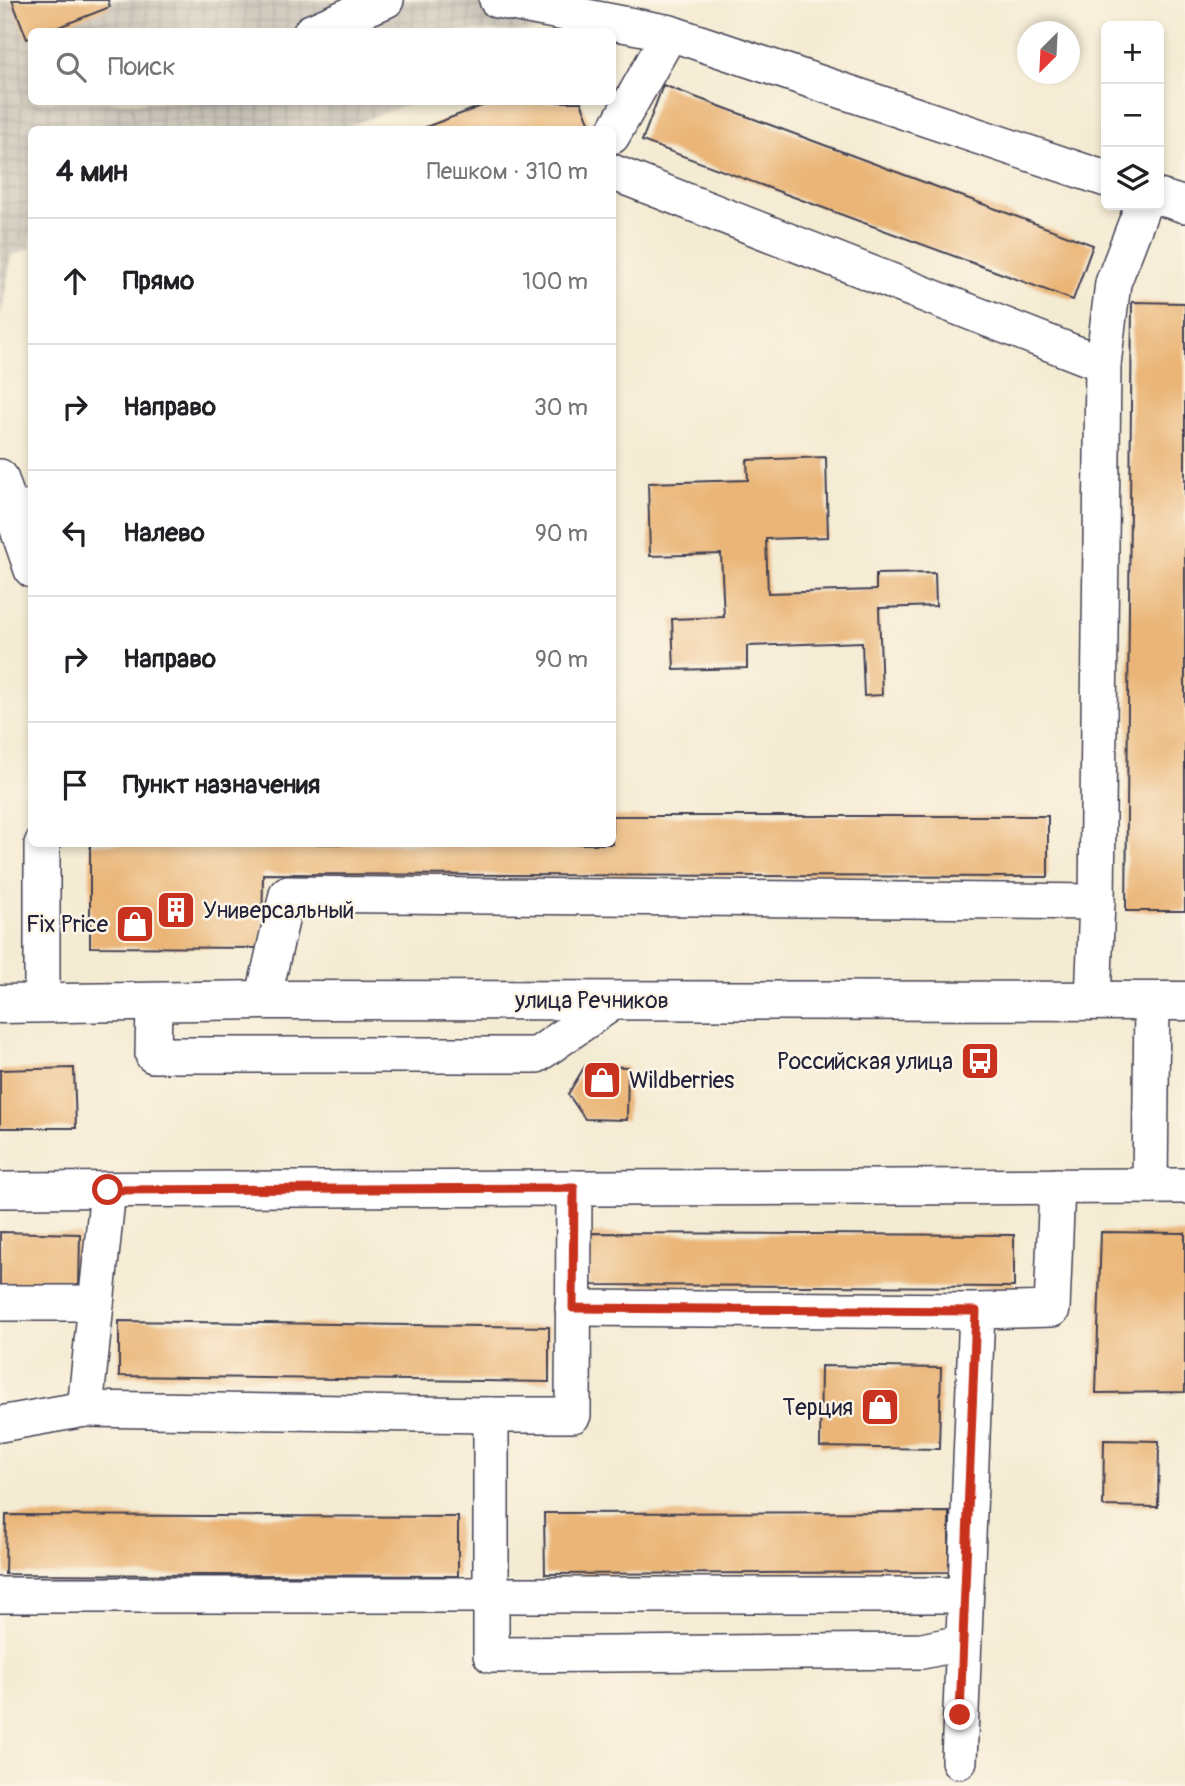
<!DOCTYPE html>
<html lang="ru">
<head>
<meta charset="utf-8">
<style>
	body { margin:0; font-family:Pangolin,sans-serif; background:#f6f6f6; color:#202124 }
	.controls { position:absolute; right:21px; top:21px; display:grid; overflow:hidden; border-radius:10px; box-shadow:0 4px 10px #0003 }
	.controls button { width:63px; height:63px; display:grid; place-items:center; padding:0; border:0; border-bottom:2px solid #e0e0e0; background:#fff; color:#202124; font:35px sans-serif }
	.compass { position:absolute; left:1017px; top:21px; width:63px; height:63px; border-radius:50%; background:#fff; box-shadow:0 4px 10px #0003; rotate:204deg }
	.stop { position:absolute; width:21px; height:21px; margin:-16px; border:5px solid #c8321e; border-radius:50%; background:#fff }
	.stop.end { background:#c8321e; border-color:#fff; box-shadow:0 2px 7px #0008 }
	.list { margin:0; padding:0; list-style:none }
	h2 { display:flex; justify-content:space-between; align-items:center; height:91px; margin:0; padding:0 28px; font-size:30px }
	h2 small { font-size:23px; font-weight:400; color:#757577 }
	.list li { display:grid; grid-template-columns:46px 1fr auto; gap:21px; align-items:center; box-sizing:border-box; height:126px; padding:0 28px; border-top:2px solid #e0e0e0 }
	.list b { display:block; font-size:26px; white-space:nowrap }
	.list em { font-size:23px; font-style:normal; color:#757577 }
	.icon { flex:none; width:38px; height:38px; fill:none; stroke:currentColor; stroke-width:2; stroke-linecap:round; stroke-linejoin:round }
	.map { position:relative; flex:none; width:1185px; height:1786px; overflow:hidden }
	.search { position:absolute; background:#fff; box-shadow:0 4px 10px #0003; left:28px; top:28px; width:588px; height:77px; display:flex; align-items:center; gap:18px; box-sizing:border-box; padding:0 24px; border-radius:10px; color:#757577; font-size:26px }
	.panel { position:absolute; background:#fff; box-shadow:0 4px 10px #0003; left:28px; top:126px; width:588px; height:721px; border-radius:10px }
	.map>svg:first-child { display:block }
</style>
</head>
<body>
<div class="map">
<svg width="1185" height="1786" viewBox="0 0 1185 1786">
	<defs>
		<pattern id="industrial-grid" width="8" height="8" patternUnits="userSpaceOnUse" patternTransform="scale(1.75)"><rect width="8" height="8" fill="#c9c3b8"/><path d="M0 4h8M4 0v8" fill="none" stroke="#aca79f"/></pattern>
	</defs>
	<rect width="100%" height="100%" fill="#fcf5e5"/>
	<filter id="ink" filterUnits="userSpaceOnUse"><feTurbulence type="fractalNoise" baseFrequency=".0143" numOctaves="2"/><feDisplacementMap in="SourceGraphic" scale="14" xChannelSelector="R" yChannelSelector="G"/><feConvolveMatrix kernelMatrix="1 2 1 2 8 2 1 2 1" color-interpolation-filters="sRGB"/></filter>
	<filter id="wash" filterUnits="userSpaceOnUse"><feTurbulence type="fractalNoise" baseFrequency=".00686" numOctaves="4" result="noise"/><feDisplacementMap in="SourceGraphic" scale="28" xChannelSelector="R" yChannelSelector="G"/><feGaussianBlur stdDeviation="1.57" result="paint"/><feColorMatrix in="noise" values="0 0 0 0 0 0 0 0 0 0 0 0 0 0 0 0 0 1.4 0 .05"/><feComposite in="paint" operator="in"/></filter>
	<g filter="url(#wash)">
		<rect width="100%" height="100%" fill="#f4ebd3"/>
		<polygon fill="url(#industrial-grid)" points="0,0 597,0 590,31 32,32 32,102 413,102 340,129 32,130 31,248 11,256 0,321"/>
		<g id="blocks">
			<g fill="#eab577">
				<polygon points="12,0 108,0 110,7 46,32 32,32 32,37 27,39"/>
				<polygon points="663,85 1093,245 1073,300 642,141"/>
				<polygon points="492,102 581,102 591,127 583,130 418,130"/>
				<polygon points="1132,302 1185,303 1185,911 1126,911"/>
				<polygon points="826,457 828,537 766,539 768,593 876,590 876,574 935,573 936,606 879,608 882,695 864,696 862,642 747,646 747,668 674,670 672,619 724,617 721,554 650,556 648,483 748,480 747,460"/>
				<polygon points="612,816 1048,816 1048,877 263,874 262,948 90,947 90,844 612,844"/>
				<polygon points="585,1066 628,1067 627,1120 585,1119 568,1094"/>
				<polygon points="74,1068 76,1128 0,1128 0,1070"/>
				<polygon points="0,1232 80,1234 79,1290 0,1289"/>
				<polygon points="1101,1232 1185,1233 1185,1392 1096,1393"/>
				<polygon points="589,1233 1014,1235 1014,1287 589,1285"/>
				<polygon points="119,1321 549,1327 549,1382 119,1376"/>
				<polygon points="821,1366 941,1368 939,1449 820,1447"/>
				<polygon points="1104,1440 1159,1441 1158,1507 1103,1506"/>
				<polygon points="949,1512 949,1572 545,1574 544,1513"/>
				<polygon points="6,1515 458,1517 458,1576 5,1574"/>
			</g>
		</g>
	</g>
	<g filter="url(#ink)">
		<use href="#blocks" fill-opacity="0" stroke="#424052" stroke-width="2"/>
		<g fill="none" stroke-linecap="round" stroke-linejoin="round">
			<g stroke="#424052" stroke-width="38">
				<g id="street">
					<polyline points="497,0 670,33 1106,179"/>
					<polyline points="311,32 386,0"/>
					<polyline points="612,136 670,33"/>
					<polyline points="612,172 1103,364"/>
					<polyline points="1159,197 1185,205"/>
					<polyline points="0,477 20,535"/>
					<polyline points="32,507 20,535 32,570"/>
					<polyline points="42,844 42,1003"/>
					<polyline points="263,1000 287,894 1097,902"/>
					<polyline points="1093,1000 1097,902 1103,364 1113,283 1143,205"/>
					<polyline points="154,1003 153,1055 537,1055 616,1000"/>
					<polyline points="1150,1186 1152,1001"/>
					<polyline points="574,1188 573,1415 491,1415 491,1655 922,1651 961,1643"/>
					<polyline points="0,1190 1185,1186"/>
					<polyline points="0,1303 96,1303"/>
					<polyline points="573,1308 977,1311"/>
					<polyline points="85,1409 491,1415"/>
					<polyline points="0,1424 85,1409 108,1190"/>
					<polyline points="0,1595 963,1595"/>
					<polyline points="959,1761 977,1311 1052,1309 1057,1186"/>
				</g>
			</g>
			<g stroke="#424052" stroke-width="41">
				<polyline id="secondary" points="0,1004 263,1000 1185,1001"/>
			</g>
			<use href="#street" stroke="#fff" stroke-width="35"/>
			<use href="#secondary" stroke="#fff" stroke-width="38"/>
		</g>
	</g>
	<g fill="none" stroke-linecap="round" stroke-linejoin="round" filter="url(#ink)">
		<polyline stroke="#c8321e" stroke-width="9" points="108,1190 574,1188 573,1308 976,1311 960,1715"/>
	</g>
	<defs>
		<g id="building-square" transform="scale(2.0125)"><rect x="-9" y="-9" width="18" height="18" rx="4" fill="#c8321e" stroke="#fcf5e5"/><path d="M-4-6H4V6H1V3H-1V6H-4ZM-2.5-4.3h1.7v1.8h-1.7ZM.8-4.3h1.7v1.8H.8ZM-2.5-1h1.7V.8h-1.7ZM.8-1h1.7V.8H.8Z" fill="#fff"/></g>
		<g id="shop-square" transform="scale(2.0125)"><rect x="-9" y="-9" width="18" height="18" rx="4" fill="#c8321e" stroke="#fcf5e5"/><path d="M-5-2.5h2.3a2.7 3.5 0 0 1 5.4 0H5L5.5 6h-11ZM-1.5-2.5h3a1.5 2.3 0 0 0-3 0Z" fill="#fff"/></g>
		<g id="bus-square" transform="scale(2.0125)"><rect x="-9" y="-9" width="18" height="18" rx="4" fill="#c8321e" stroke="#fcf5e5"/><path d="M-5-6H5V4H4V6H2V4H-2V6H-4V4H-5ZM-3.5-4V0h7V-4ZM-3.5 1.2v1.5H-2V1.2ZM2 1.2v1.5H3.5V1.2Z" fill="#fff"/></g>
	</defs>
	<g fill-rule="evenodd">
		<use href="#building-square" x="176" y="910"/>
		<use href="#shop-square" x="135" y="924"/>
		<use href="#bus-square" x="980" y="1061"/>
		<use href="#shop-square" x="602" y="1080"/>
		<use href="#shop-square" x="880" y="1407"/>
	</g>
	<g text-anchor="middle" stroke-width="5" stroke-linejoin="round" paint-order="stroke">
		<g font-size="23" fill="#22223b" stroke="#fcf5e5" text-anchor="end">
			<text x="203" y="918" text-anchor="start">Универсальный</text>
			<text x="108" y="932">Fix Price</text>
			<text x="953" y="1069">Российская улица</text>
			<text x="629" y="1088" text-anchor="start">Wildberries</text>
			<text x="853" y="1415">Терция</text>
		</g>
		<g font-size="23" fill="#22223b" stroke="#fcf5e5">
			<text x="592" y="1008">улица Речников</text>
		</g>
	</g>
</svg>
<div class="controls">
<button>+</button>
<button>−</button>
<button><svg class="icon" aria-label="layers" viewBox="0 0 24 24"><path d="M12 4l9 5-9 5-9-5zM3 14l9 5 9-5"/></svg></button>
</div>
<svg class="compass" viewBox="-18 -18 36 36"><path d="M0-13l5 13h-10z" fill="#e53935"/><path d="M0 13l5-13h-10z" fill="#757577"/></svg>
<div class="stop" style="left:108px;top:1190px"></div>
<div class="stop end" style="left:960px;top:1715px"></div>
<div class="search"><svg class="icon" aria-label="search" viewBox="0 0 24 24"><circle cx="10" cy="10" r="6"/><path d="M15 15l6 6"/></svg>Поиск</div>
<section class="panel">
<h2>4 мин<small>Пешком · 310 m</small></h2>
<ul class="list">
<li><svg class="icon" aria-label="ahead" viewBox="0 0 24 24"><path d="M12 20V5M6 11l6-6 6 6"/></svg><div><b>Прямо</b></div><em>100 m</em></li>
<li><svg class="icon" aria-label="right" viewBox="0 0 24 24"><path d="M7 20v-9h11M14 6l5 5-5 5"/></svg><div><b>Направо</b></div><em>30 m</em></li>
<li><svg class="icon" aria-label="left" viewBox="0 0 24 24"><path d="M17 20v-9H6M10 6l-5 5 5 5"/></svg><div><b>Налево</b></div><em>90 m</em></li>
<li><svg class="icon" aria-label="right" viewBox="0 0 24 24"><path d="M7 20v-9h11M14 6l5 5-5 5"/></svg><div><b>Направо</b></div><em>90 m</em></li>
<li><svg class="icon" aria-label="arrive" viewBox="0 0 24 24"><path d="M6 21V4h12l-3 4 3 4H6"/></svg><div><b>Пункт назначения</b></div></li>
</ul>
</section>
</div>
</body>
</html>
